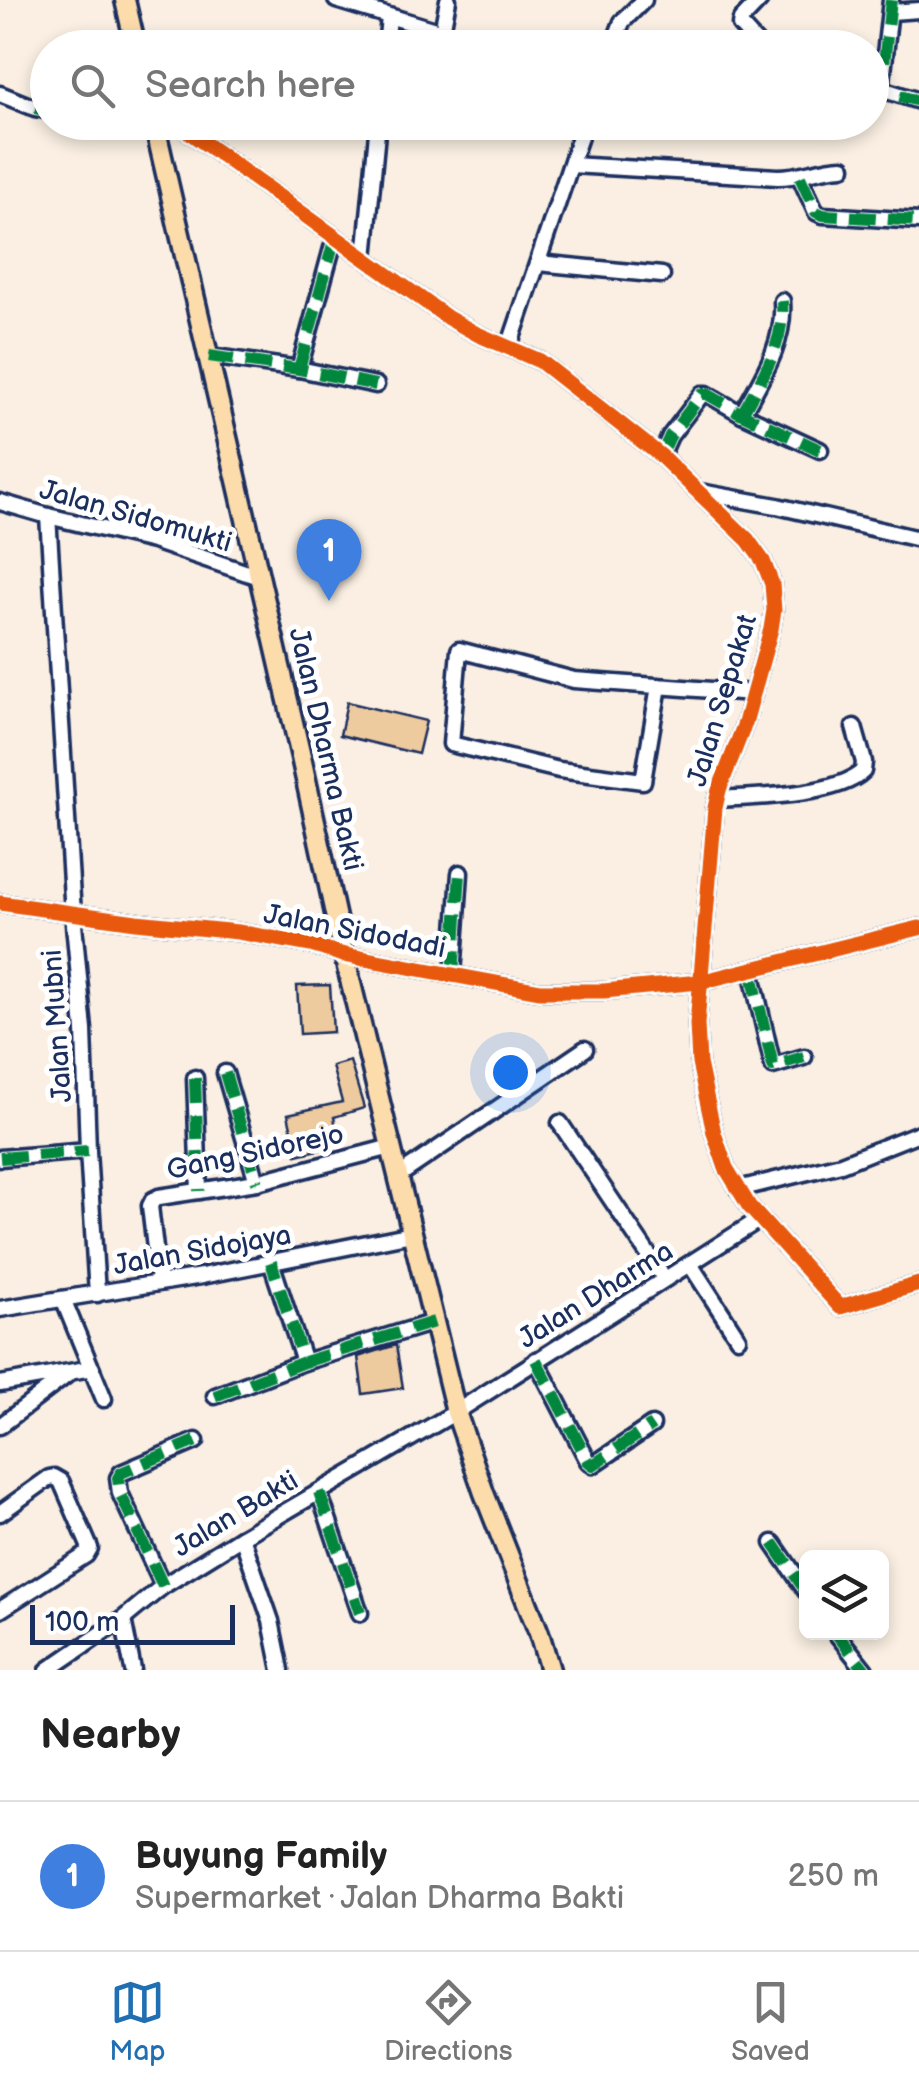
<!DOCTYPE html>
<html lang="en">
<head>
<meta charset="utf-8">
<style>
	body { margin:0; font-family:"Balsamiq Sans",sans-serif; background:#f2f2f2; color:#222 }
	.controls { position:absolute; right:30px; bottom:30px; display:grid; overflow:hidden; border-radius:15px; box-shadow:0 5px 15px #0003 }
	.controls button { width:90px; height:90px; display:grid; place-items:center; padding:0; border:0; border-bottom:2px solid #e0e0e0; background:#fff; color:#222; font:50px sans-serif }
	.scale { position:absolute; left:30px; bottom:25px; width:205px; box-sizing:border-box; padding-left:10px; border:5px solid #1b2f5e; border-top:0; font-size:28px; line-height:35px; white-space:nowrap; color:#1b2f5e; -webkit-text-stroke:8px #fff; paint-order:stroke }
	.you { position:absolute; left:510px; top:1072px; width:35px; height:35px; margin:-25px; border:8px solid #fff; border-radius:50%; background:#1a73e8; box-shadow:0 0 0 15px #1a73e833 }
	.badge { display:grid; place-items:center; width:65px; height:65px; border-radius:50%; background:#1f6fb2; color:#fff; font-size:32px; font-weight:700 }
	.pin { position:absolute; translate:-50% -82px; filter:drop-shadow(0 2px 5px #0008) }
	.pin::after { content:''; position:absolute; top:52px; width:35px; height:30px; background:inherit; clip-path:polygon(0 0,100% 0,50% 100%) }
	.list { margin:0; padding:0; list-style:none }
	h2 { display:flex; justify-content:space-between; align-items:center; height:130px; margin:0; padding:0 40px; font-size:42px }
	h2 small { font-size:32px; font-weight:400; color:#767676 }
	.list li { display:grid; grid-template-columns:65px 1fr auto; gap:30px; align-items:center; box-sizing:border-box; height:150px; padding:0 40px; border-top:2px solid #e0e0e0 }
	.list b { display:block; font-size:38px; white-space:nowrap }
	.list p { margin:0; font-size:32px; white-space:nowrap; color:#767676 }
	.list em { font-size:32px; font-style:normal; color:#767676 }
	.icon { flex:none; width:55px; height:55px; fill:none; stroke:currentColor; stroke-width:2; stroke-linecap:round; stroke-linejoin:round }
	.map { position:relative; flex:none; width:919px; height:1670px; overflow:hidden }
	.search { position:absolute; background:#fff; box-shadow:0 5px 15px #0003; left:30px; right:30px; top:30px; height:110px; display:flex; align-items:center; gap:25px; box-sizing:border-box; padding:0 35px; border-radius:55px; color:#767676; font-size:38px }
	.sheet { height:280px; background:#fff }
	nav { display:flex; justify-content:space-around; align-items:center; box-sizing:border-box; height:140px; border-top:2px solid #e0e0e0; background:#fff; font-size:28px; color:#767676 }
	nav a { display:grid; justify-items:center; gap:5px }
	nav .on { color:#1f6fb2 }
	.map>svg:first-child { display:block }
</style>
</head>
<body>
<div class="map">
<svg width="919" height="1670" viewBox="0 0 919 1670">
	<rect width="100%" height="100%" fill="#faefe2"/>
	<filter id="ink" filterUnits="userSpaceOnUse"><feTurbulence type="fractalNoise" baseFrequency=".01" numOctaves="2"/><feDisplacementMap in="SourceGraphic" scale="20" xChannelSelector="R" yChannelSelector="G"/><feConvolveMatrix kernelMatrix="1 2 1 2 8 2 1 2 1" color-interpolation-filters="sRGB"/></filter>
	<g filter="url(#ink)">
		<g fill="#eeca9f" stroke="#1b2f5e" stroke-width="2.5">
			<polygon points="347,702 426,721 418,754 340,735"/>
			<polygon points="330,985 333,1032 300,1034 297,986"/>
			<polygon points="350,1061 364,1108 334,1117 340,1145 297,1155 288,1114 342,1102 332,1066"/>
			<polygon points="396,1345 403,1388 363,1394 358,1357"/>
		</g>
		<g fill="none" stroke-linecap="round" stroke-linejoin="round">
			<g stroke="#1b2f5e" stroke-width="21">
				<g id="minor">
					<polyline points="336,0 442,32"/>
					<polyline points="760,0 741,20 740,25 761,48"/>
					<polyline points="891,12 919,10"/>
					<polyline points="386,48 389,17"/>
					<polyline points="439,48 448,0"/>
					<polyline points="612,48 622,22 644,0"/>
					<polyline points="872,86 919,101"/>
					<polyline points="881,91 891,0"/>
					<polyline points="0,94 35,108 48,110"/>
					<polyline points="175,122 448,318 477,334 540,361 661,456 748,540 763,561 772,584 774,610 771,629 745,723 719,790 715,808 697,1024 699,1063 714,1133 726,1168 749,1206 840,1307 919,1284"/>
					<path d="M571 165 778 177C802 177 818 168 843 167"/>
					<polyline points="800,177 816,212 823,215 919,221"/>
					<polyline points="365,258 378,122"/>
					<polyline points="538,263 662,275"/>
					<polyline points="509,347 585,122"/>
					<polyline points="209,356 299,369 376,385"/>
					<polyline points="299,369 335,237"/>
					<path d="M742 414C762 377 785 344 782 301"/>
					<polyline points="661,456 670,436 702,394 707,394 742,414 820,450"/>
					<polyline points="700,492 777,506 919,539"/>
					<polyline points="0,502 48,516 153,541 259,577"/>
					<polyline points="48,516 73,914 84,1030 88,1151 97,1294"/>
					<polyline points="659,686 643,781 559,770 451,744 459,650 574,680 753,693"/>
					<path d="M717 799C753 797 838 796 863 771L864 762 854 727"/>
					<polyline points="0,903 136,922 238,932 311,945 344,955 540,991 604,991 700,982 919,928"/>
					<polyline points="751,970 773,1066 804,1057"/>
					<polyline points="453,975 460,873"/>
					<polyline points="225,1073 257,1182"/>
					<polyline points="195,1078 199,1191"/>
					<polyline points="560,1123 664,1278"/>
					<polyline points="0,1158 88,1151"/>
					<polyline points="398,1176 585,1049"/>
					<polyline points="738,1189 841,1164 919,1133"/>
					<polyline points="690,1264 738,1338"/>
					<polyline points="159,1282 150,1206 153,1200 159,1197 257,1182 391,1147"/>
					<polyline points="63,1299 104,1399"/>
					<polyline points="0,1309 202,1276 412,1234"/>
					<polyline points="536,1360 588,1461 593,1465 652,1425"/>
					<polyline points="304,1362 434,1322"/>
					<polyline points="0,1384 92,1368"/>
					<polyline points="215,1396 304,1362 271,1262"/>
					<polyline points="0,1426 67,1375"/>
					<polyline points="319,1492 360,1613"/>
					<polyline points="0,1513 49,1478 54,1477 61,1481 90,1548 86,1555 0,1610"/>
					<polyline points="242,1537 271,1621 281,1670"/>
					<polyline points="773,1543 806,1591"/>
					<polyline points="163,1586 120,1493 118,1478 121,1473 196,1441"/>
					<polyline points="123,1619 133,1670"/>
					<polyline points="835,1632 865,1670"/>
					<polyline points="48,1670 123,1619 163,1586 242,1537 456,1412 760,1219"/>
				</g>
			</g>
			<g stroke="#1b2f5e" stroke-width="25">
				<g id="major">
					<polyline points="125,0 136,48"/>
					<polyline points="154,122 301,757 344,955 456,1412 484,1493 539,1633 550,1670"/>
				</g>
			</g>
			<use href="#minor" stroke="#fff" stroke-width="14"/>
			<use href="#major" stroke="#fddcac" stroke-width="18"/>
			<g stroke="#00873e" stroke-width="12" stroke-dasharray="25 12" stroke-linecap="butt">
				<polyline points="891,0 881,91 919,101"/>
				<polyline points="35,108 48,110"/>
				<polyline points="800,177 816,212 823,215 919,221"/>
				<polyline points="209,356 299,369 376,385"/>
				<polyline points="299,369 335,237"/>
				<path d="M742 414C762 377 785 344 782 301"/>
				<polyline points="661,456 670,436 702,394 707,394 742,414 820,450"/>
				<polyline points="751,970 773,1066 804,1057"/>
				<polyline points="453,975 460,873"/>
				<polyline points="225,1073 257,1182"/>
				<polyline points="195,1078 199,1191"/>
				<polyline points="0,1158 88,1151"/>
				<polyline points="536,1360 588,1461 593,1465 652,1425"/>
				<polyline points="304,1362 434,1322"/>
				<polyline points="215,1396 304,1362 271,1262"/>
				<polyline points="319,1492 360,1613"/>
				<polyline points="773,1543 806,1591"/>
				<polyline points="163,1586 120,1493 118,1478 121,1473 196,1441"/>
				<polyline points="835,1632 865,1670"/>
			</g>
			<g stroke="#fff" stroke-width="21">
				<g id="cycleway">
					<polyline points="175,122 448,318 477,334 540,361 661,456 748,540 763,561 772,584 774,610 771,629 745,723 719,790 715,808 697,1024 699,1063 714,1133 726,1168 749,1206 840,1307 919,1284"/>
					<polyline points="0,903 136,922 238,932 311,945 344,955 540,991 604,991 700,982 919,928"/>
				</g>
			</g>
			<use href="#cycleway" stroke="#e8590c" stroke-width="15"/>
		</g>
	</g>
	<g text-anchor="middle" stroke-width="10" stroke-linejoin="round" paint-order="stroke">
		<g font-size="28" fill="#1b2f5e" stroke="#fff">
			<text transform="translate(136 515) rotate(16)" y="10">Jalan Sidomukti</text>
			<text transform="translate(721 700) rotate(-73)" y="10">Jalan Sepakat</text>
			<text transform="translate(327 749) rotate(77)" y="10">Jalan Dharma Bakti</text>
			<text transform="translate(355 930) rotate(11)" y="10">Jalan Sidodadi</text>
			<text transform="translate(56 1026) rotate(-94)" y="10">Jalan Mubni</text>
			<text transform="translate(255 1151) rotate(-12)" y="10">Gang Sidorejo</text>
			<text transform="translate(202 1249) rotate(-10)" y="10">Jalan Sidojaya</text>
			<text transform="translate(595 1294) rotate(-32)" y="10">Jalan Dharma</text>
			<text transform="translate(235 1513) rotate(-31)" y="10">Jalan Bakti</text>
		</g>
	</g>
</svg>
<div class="controls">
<button><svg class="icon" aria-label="layers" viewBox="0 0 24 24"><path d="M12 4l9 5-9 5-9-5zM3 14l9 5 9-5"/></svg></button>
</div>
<div class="scale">100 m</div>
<div class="you"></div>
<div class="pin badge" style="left:329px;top:601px;background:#3f7fe0">1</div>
<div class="search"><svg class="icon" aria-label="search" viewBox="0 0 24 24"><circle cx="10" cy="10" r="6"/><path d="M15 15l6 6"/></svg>Search here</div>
</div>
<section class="sheet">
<h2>Nearby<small></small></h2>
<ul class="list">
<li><span class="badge" style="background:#3f7fe0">1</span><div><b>Buyung Family</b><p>Supermarket · Jalan Dharma Bakti</p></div><em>250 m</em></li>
</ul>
</section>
<nav>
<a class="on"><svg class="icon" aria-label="map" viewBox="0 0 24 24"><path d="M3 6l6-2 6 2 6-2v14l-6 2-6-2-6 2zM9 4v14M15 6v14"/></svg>Map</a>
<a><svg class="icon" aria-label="directions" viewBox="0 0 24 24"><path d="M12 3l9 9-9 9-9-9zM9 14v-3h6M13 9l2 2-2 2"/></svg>Directions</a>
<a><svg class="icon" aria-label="saved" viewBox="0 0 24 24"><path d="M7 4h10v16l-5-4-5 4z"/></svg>Saved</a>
</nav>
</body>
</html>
